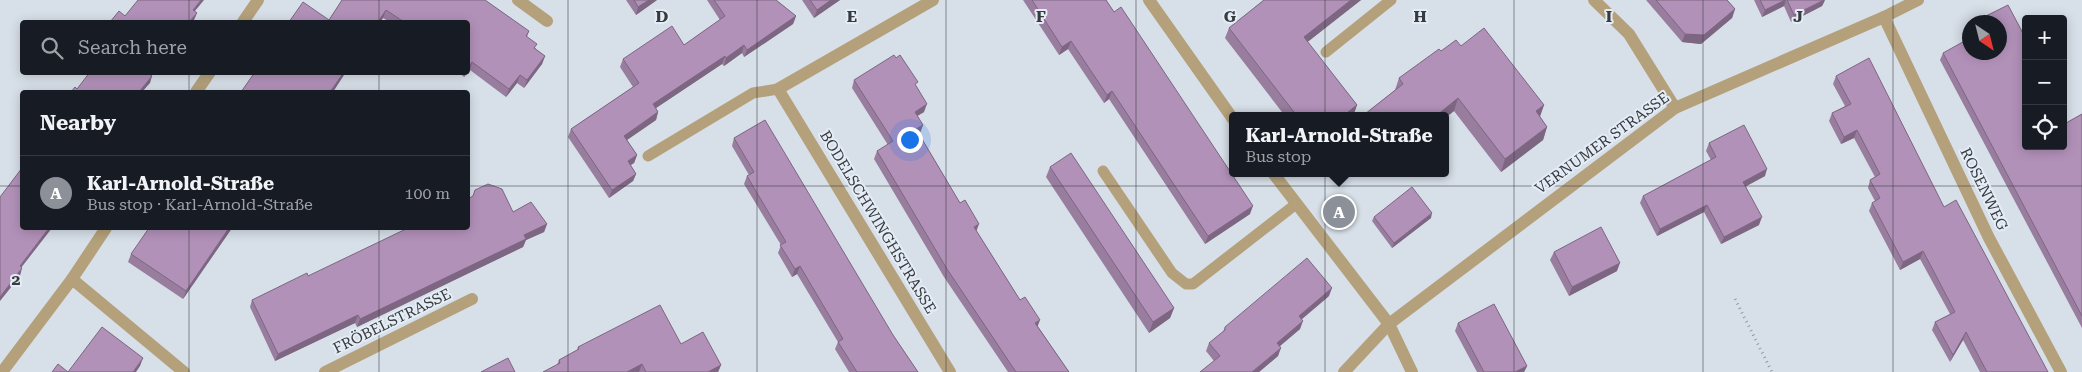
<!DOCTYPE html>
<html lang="en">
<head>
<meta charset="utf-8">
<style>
	body { margin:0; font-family:"Roboto Serif",serif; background:#242831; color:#f1f3f6 }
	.controls { position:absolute; right:15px; top:15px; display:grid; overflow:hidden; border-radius:5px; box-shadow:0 2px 12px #0003 }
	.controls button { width:45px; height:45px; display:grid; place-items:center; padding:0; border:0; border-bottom:1px solid #363941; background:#171b24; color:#f1f3f6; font:25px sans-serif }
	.compass { position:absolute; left:1962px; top:15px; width:45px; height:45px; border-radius:50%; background:#171b24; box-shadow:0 2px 12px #0003; rotate:145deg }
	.you { position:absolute; left:909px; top:139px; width:18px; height:18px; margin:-12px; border:4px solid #fff; border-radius:50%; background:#1a73e8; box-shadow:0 0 0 8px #1a73e833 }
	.badge { display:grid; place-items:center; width:32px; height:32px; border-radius:50%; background:#8c9099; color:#fff; font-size:16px; font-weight:700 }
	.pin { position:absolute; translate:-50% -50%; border:2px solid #fff; box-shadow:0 1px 5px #0006 }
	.popup { position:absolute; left:1229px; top:112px; width:220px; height:65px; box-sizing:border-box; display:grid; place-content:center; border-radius:5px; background:#171b24; filter:drop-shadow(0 1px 4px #0005); font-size:16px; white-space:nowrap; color:#9ea1a6 }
	.popup b { font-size:19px; color:#f1f3f6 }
	.popup::after { content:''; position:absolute; left:50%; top:100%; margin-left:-10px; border:10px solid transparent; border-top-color:#171b24 }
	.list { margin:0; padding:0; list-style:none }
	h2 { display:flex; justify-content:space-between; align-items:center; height:65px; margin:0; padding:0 20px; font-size:21px }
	h2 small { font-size:16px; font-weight:400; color:#9ea1a6 }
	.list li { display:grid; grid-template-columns:32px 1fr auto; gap:15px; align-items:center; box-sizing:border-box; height:75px; padding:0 20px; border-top:1px solid #363941 }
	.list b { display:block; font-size:19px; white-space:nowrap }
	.list p { margin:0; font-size:16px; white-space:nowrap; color:#9ea1a6 }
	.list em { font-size:16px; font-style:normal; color:#9ea1a6 }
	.icon { flex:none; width:28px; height:28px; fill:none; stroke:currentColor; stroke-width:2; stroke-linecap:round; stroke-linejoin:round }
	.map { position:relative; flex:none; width:2082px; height:372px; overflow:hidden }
	.search { position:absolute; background:#171b24; box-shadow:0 2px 12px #0003; left:20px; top:20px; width:450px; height:55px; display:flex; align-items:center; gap:12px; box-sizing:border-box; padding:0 18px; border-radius:5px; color:#9ea1a6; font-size:19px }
	.panel { position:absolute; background:#171b24; box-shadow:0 2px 12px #0003; left:20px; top:90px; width:450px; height:140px; border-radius:5px }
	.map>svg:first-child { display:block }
</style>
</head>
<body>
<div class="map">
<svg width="2082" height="372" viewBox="0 0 2082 372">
	<rect width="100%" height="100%" fill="#d7dfe8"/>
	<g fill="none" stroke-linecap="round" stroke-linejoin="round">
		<polyline stroke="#949aa0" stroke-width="3" stroke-dasharray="1 4" stroke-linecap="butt" points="1735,299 1772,372"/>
		<g stroke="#b4a17b" stroke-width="11">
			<polyline points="1326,52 1391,0"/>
			<polyline points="648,156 753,93 778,89"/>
			<polyline points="1103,171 1172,273 1186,284 1193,284 1296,204"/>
		</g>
		<g stroke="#b4a17b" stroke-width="12">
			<polyline points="518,0 547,21"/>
			<polyline points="933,0 778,89 950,372"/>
			<polyline points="1149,0 1233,119"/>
			<polyline points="1594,0 1629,34 1675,108"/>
			<polyline points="1884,17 1989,238 2061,372"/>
			<polyline points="243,22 258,0"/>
			<polyline points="196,92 210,72"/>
			<polyline points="1273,173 1389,324 1412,372"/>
			<polyline points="72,279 184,372"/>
			<polyline points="2,372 72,279 106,228"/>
			<polyline points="325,372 472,299"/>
		</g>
		<polyline stroke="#b4a17b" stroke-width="12" points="1344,372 1389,324 1675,108 1884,17 1918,0"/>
	</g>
	<g fill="#997d9f">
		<polygon points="342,0 529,31 527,37 536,49 545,56 542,64 524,88 517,83 506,97 470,70 464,77 458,72 468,72 468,22 390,22 383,18 380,22 289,22 329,20"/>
		<polygon points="626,0 657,0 636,15"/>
		<polygon points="707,0 776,0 796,16 793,24 744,57 742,53 724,66 722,64 656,108 658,112 656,120 627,140 637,155 634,163 630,165 636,174 633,181 609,198 568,137 571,129 633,87 620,67 623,59 684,45 720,20"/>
		<polygon points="802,0 840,0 814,18"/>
		<polygon points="1023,0 1106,0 1250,214 1205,244 1109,99 1104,103 1068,49 1059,55"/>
		<polygon points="1264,0 1361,0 1307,42 1357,105 1353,116 1285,116 1225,38 1229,28"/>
		<polygon points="1646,0 1727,0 1735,9 1732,18 1701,44 1682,42"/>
		<polygon points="1754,0 1825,0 1822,6 1791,22 1784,6 1762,17"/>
		<polygon points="1970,26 1970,36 1967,32"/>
		<polygon points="1461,46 1544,105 1540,117 1547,127 1543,140 1501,172 1454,111 1445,118 1445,116 1364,116 1365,114 1395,90 1399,78 1441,51"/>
		<polygon points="1943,53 2026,146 2082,114 2082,328 1940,60"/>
		<polygon points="896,58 916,86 924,112 917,116 923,125 920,133 919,134 977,232 1020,300 1069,372 1008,372 944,277 874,159 877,151 888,145 852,88 854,80"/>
		<polygon points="1836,76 1944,207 2048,372 1980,372 1963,340 1950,362 1932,330 1935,322 1950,314 1920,259 1900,270 1869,211 1872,203 1875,201 1868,188 1870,180 1875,177 1854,138 1841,144 1829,121 1832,113 1845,106 1833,84"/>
		<polygon points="734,138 893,335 918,372 849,372 835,349 838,342 797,274 792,277 778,253 781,245 744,184 747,176 749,175 732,146"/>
		<polygon points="1709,143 1765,176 1746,186 1759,225 1721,244 1704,212 1657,236 1640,203 1643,196 1711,160 1706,151"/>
		<polygon points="1050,167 1174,308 1170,318 1149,333 1046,177"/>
		<polygon points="513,212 547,224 544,232 526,240 523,247 357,327 355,323 275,361 250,307 252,300 308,276"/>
		<polygon points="1374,217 1431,218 1392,248 1372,221"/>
		<polygon points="232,228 183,299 128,262 131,254"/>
		<polygon points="1554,252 1617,271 1569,296 1550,260"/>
		<polygon points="1329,296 1302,319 1300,329 1280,346 1278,356 1259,372 1200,372 1214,361 1206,351 1209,343 1223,332 1225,327"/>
		<polygon points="1458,323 1527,366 1524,372 1477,372 1455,331"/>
		<polygon points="681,344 721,365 718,372 543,372 557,365 559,360 577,350 578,347"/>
	</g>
	<g fill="#7d6682">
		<polygon points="201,0 204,0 190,17 193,10"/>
		<polygon points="649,0 657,0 636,15 638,7"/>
		<polygon points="831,0 840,0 814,18 817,10"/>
		<polygon points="1351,0 1361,0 1300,48 1304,37"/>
		<polygon points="1785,0 1786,0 1784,6 1762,17 1765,10"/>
		<polygon points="1825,0 1822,6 1791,22 1794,15"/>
		<polygon points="1735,9 1732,18 1701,44 1682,42 1685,34"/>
		<polygon points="386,10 383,18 380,22 378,22"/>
		<polygon points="197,13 194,20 192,22 189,22"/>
		<polygon points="796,16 793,24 744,57 747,50"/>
		<polygon points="1071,41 1068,49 1059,55 1062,47"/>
		<polygon points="744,45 742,53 724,66 726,58"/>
		<polygon points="545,56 542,64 524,88 527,80"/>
		<polygon points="725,56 722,64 650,112 653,104"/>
		<polygon points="472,62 470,70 464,77 466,72 468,72 468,69"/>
		<polygon points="344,72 346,72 333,92 330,92"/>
		<polygon points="520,75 517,83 506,97 509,89"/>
		<polygon points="152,76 150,83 142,92 139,92"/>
		<polygon points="1112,91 1109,99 1104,103 1107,95"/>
		<polygon points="1458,98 1454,111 1445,118 1445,116 1436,116"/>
		<polygon points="927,104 924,112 912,119 915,112"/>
		<polygon points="1357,105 1353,116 1343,116"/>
		<polygon points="1544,105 1539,118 1536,111"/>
		<polygon points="658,112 656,120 621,144 624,136"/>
		<polygon points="923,125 920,133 913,137 916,129"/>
		<polygon points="1547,127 1543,140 1501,172 1505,159"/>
		<polygon points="1857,130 1854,138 1841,144 1844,137"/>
		<polygon points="637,155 634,163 625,169 628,161"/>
		<polygon points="1767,169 1765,176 1741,189 1743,182"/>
		<polygon points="636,174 633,181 609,198 612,190"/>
		<polygon points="1707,205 1704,212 1657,236 1660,229"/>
		<polygon points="1253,206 1250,214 1205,244 1208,236"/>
		<polygon points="1432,213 1431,218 1392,248 1394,243"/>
		<polygon points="1762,217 1759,225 1721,244 1724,237"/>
		<polygon points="547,224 544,232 526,240 523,247 357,327 360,319 524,235"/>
		<polygon points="979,224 976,232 974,227"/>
		<polygon points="49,228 52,228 17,273 20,266"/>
		<polygon points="229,228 232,228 183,299 186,291"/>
		<polygon points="1923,251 1920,259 1900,270 1903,262"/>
		<polygon points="1620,263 1617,271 1569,296 1572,287"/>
		<polygon points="800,266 797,274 792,277 795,269"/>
		<polygon points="22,268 20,276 0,301 0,297"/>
		<polygon points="1332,288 1329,296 1296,324 1299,316"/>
		<polygon points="1174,308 1170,318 1149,333 1153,322"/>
		<polygon points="358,315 355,323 275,361 278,354"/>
		<polygon points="1040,320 1037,328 1035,323"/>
		<polygon points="1303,321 1300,329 1274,351 1277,343"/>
		<polygon points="1966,332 1963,340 1950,362 1953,355"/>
		<polygon points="1281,348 1278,356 1259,372 1252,372"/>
		<polygon points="143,358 140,366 136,372 133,372"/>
		<polygon points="642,364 639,372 627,372"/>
		<polygon points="721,365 718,372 708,372"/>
		<polygon points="1527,366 1524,372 1515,372"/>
	</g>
	<g fill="#b291b9" stroke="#7d6682">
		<polygon points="138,0 201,0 193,10 197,13 189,22 110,22 119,11 125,16"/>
		<polygon points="342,0 485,0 529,31 526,36 537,44 534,48 545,56 527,80 520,75 509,89 472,62 468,69 468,22 404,22 386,10 378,22 289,22 303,2 329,20"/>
		<polygon points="634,0 649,0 638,7"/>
		<polygon points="714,0 776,0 796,16 747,50 744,45 726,58 725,56 653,104 658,112 624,136 637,155 628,161 636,174 612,190 571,129 639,83 623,59 672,26 684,45 725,16"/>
		<polygon points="810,0 831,0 817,10"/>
		<polygon points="1032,0 1106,0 1114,12 1121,7 1253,206 1208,236 1112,91 1107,95 1071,41 1062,47"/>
		<polygon points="1264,0 1351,0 1304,37 1357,105 1343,116 1297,116 1229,28"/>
		<polygon points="1656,0 1727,0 1735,9 1704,35 1685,34"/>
		<polygon points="1760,0 1785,0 1765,10"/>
		<polygon points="1787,0 1824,0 1794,15"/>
		<polygon points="2008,5 2026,39 2026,146 2063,146 2063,119 2066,123 2082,114 2082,316 1943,53 1970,38 1970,52 2000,52 2000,22 1974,22"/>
		<polygon points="1484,28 1544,105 1536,111 1547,127 1505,159 1458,98 1436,116 1366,116 1365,114 1403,84 1399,78 1439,49 1441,51 1456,40 1461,46"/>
		<polygon points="894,55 896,58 900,55 918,82 915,84 927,104 915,112 923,125 916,129 960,203 965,200 979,224 974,227 1020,300 1025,297 1040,320 1035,323 1069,372 1016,372 947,269 877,151 893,141 854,80"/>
		<polygon points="1869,58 1944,207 1956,200 2048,372 1987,372 1966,332 1953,355 1935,322 1955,312 1923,251 1903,262 1872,203 1880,198 1870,180 1880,174 1857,130 1844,137 1832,113 1851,104 1836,76"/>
		<polygon points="90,72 150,72 149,74 152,76 139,92 71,92 75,87 77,89"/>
		<polygon points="255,72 344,72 330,92 241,92"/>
		<polygon points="765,120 893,335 918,372 857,372 838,342 843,339 800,266 795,269 780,245 786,242 747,176 754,172 734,138"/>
		<polygon points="1744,125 1767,169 1743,182 1762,217 1724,237 1707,205 1660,229 1643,196 1716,157 1709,143"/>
		<polygon points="1071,153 1174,308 1153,322 1050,167"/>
		<polygon points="22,168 22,228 49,228 20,266 22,268 0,297 0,197"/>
		<polygon points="488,184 502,189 513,212 531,202 547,224 524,235 526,239 360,319 358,315 278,354 252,300 307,273 308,276 408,228 468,228 468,199 473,196 475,190"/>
		<polygon points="1412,187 1432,213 1394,243 1374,217"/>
		<polygon points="1601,227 1620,263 1572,287 1554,252"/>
		<polygon points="149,228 229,228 186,291 131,254"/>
		<polygon points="1307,258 1332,288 1299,316 1303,321 1277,343 1281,348 1252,372 1200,372 1220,356 1209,343 1225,330 1225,327"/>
		<polygon points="1494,304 1527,366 1515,372 1484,372 1458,323"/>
		<polygon points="660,305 681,344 703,332 721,365 708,372 646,372 642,364 627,372 543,372 560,363 559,360 579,349 578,347"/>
		<polygon points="102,327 143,358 133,372 52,372 58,364 68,372"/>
		<polygon points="508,358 515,372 481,372"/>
	</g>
	<path fill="none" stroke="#373a3e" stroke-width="1" stroke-opacity="0.55" d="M189 0V22M379 0V22M568 0V372M757 0V372M946 0V372M1136 0V372M1325 0V372M1514 0V372M1703 0V372M1893 0V372M189 72V92M379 72V92M0 186H22M468 186H2082M189 228V372M379 228V372"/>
	<g text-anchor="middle" stroke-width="4" stroke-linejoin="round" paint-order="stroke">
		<g font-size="15" fill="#373a3e" stroke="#e4ecf5">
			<text transform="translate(1602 143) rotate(-36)" y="5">VERNUMER STRASSE</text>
			<text transform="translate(1984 189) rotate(64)" y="5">ROSENWEG</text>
			<text transform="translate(878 222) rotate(59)" y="5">BODELSCHWINGHSTRASSE</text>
			<text transform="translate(392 321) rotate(-26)" y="5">FRÖBELSTRASSE</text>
		</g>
	</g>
	<g font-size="16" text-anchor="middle" font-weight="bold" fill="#373a3e" stroke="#e4ecf5" stroke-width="4" stroke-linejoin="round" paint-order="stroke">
		<text x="662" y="22">D</text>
		<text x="852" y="22">E</text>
		<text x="1041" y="22">F</text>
		<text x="1230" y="22">G</text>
		<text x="1420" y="22">H</text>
		<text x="1609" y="22">I</text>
		<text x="1798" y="22">J</text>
		<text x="16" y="285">2</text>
	</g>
</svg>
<div class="controls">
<button>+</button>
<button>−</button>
<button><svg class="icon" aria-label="locate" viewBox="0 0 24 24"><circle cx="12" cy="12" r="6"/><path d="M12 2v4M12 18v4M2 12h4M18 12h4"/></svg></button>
</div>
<svg class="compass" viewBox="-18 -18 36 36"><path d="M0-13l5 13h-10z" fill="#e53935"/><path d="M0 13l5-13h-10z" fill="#9ea1a6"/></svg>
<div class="you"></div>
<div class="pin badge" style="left:1339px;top:212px">A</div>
<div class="popup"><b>Karl-Arnold-Straße</b>Bus stop</div>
<div class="search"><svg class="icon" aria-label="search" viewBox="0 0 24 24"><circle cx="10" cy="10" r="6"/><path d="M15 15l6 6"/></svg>Search here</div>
<section class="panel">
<h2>Nearby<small></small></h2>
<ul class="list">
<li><span class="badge">A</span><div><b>Karl-Arnold-Straße</b><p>Bus stop · Karl-Arnold-Straße</p></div><em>100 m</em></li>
</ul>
</section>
</div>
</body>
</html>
